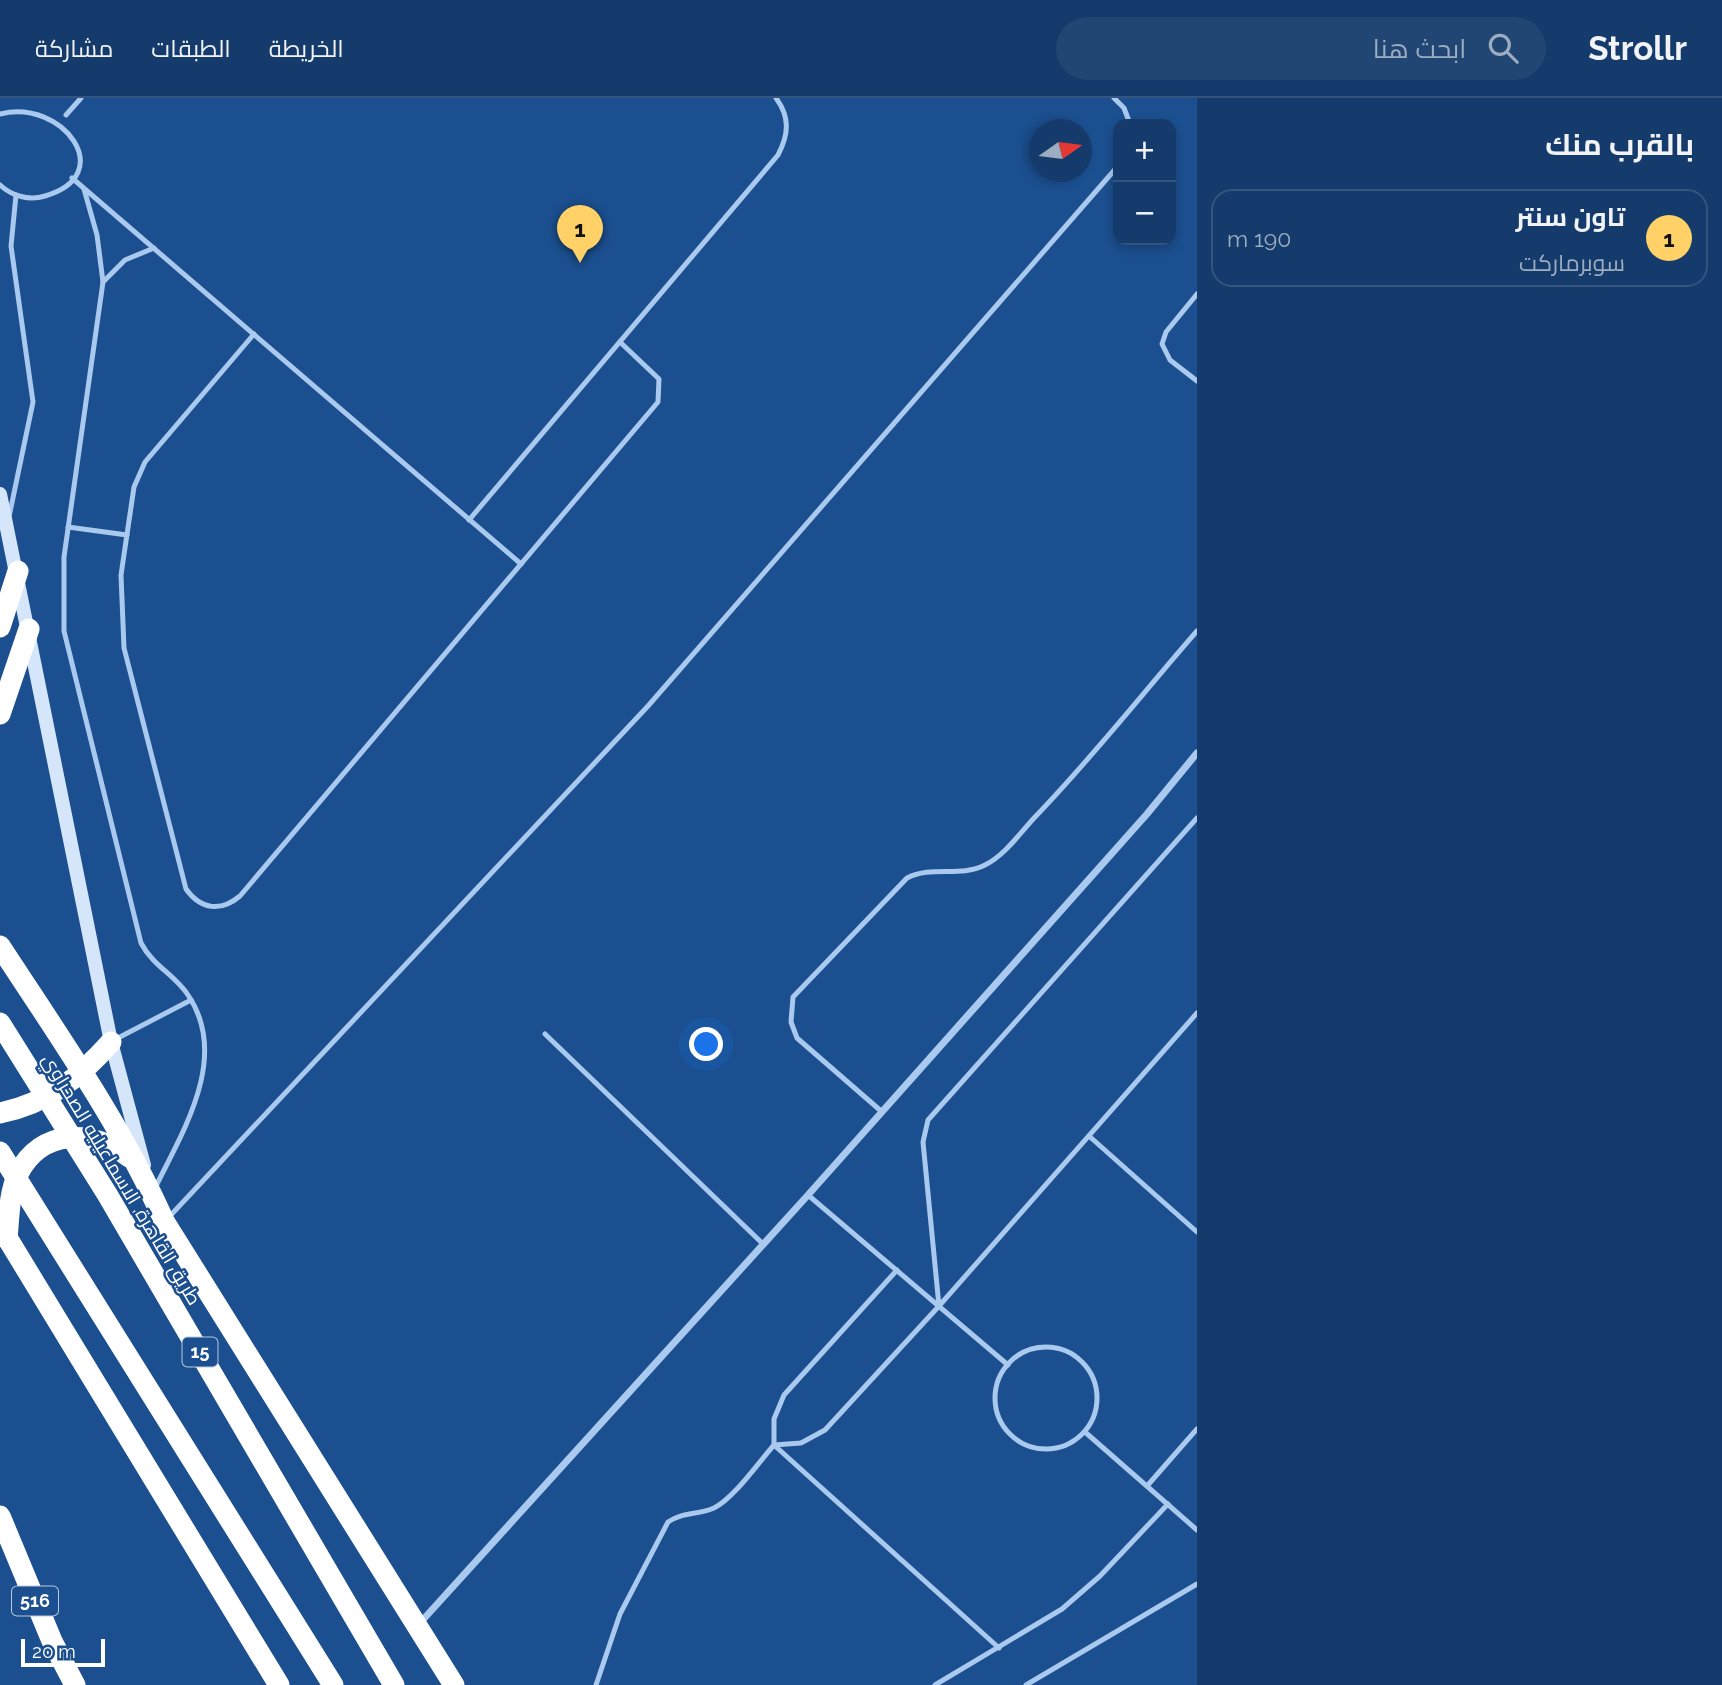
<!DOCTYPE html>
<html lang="ar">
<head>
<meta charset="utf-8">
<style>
	body { margin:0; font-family:Raleway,Cairo,sans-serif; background:#214673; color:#f1f3f6; direction:rtl }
	.controls { position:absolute; right:21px; top:21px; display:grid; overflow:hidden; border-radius:14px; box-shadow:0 4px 10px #0003 }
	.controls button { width:63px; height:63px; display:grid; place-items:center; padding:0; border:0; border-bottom:2px solid #33557e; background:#143b6b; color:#f1f3f6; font:35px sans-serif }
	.compass { position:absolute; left:1029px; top:21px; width:63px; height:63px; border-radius:50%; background:#143b6b; box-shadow:0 4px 10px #0003; rotate:76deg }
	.scale { position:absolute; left:21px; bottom:18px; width:84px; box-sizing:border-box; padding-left:7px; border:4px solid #fff; border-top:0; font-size:19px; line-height:24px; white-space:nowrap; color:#fff; -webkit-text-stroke:5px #1b4f8f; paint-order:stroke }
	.you { position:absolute; left:707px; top:947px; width:24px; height:24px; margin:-18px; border:5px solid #fff; border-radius:50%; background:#1a73e8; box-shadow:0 0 0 10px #1a73e833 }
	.badge { display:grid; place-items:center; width:46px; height:46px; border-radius:50%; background:#ffd166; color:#111; font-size:23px; font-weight:700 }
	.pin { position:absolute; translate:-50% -58px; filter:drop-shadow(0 2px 4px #0008) }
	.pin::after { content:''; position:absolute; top:37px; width:24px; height:21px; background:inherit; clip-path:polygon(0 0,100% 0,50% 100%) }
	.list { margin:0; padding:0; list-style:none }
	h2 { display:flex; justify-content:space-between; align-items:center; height:91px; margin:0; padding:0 28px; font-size:30px }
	h2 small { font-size:23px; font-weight:400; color:#9dadc1 }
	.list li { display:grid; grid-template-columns:46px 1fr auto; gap:21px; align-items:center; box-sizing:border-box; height:98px; margin:0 14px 14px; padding:0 14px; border:2px solid #33557e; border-radius:21px }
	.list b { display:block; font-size:26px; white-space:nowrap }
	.list p { margin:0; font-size:23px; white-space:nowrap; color:#9dadc1 }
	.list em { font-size:23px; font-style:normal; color:#9dadc1 }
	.icon { flex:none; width:38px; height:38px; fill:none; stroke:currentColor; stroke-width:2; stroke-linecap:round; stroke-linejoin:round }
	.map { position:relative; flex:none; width:1197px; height:1587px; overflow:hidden; direction:ltr }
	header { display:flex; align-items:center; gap:42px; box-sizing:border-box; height:98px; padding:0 35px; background:#143b6b; border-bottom:2px solid #33557e }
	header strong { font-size:33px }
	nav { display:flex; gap:38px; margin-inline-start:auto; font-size:24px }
	.search { width:490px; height:63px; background:#214673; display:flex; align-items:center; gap:18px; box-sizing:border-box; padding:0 24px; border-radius:38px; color:#9dadc1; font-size:26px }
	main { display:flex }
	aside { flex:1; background:#143b6b }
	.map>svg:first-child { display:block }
</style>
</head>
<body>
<header>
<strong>Strollr</strong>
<div class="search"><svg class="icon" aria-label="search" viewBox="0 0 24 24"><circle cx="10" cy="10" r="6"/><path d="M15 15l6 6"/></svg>ابحث هنا</div>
<nav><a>الخريطة</a><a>الطبقات</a><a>مشاركة</a></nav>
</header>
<main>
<aside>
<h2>بالقرب منك<small></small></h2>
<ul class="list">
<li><span class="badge">1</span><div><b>تاون سنتر</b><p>سوبرماركت</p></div><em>190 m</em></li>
</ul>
</aside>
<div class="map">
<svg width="1197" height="1587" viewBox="0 0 1197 1587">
	<rect width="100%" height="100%" fill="#1b4f8f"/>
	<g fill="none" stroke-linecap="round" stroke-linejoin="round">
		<g stroke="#a9c9ee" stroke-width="5">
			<polyline points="1114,0 1124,10 1130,26"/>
			<path d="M0 16C63 0 119 77 45 98 29 103 12 98 0 87"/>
			<polyline points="66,17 81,0"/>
			<polyline points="72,80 521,466"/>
			<path d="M84 91 97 137 103 184 64 459V533L141 845C153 868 175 877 188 897 230 959 183 1033 155 1090"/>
			<polyline points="103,184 125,162 154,150"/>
			<polyline points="1197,196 1166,234 1162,246 1170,262 1197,283"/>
			<path d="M254 236 145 364 134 389 121 477 124 550 186 791C201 812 221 814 240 798L658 304 659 281 620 244"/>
			<polyline points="9,419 33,304 11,148 16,97"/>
			<path d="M469 422 778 57C789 36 790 19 776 0"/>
			<polyline points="68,429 127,437"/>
			<polyline points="545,936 763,1146"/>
			<polyline points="116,941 191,902"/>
			<path d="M881 1013 797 940 791 924 793 899 907 780C933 767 959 780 985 767 1005 757 1020 735 1035 719 1092 660 1143 595 1197 533"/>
			<polyline points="1089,1038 1197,1134"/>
			<polyline points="808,1097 1008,1267"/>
			<polyline points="169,1119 648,608 1118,68"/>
			<polyline points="897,1172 784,1297 774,1321 774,1347 999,1550"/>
			<polyline points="939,1208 923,1044 928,1022 1197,720"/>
			<circle cx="1046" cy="1300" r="51"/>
			<polyline points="1085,1334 1197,1432"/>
			<polyline points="1147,1388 1197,1331"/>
			<path d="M596 1587 620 1516 668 1424C682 1414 698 1417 714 1410 734 1400 758 1365 774 1347L801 1345 825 1332 939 1208 1197 915"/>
			<polyline points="935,1587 1062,1511 1100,1478 1168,1406"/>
			<polyline points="1026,1587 1197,1486"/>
		</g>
		<polyline stroke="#a9c9ee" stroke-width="7" points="420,1525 808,1097 1147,716 1197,655"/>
		<polyline stroke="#d6e6fa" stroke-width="14" points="0,396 111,944 144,1067"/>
		<g stroke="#fff" stroke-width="21">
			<polyline points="0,529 18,473"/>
			<polyline points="0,616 29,531"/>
			<path d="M0 848C58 937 121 1026 164 1123L454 1587"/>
			<polyline points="0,925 107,1096 394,1587"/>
			<path d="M0 1015C48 1005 79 980 111 944"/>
			<polyline points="0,1054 333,1587"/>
			<polyline points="0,1128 279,1587"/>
			<path d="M7 1141C9 1120 9 1095 18 1076 41 1030 93 1031 129 1059"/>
			<polyline points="0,1418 52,1543 75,1587"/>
		</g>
	</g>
	<g text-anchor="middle" stroke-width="5" stroke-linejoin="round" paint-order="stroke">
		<g fill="#1b4f8f" stroke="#bbcadd" stroke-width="2">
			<rect x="182.5" y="1239.5" width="35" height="29" rx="5"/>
			<rect x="12" y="1488.5" width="46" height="29" rx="5"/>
		</g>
		<g font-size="18" font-weight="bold" fill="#fff">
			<text x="200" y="1260">15</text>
			<text x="35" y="1509">516</text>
		</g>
		<g font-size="19" fill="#fff" stroke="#1b4f8f">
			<text transform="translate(122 1081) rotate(59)" y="7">طريق القاهرة, الاسماعيليه الصحراوي</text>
		</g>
	</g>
</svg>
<div class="controls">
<button>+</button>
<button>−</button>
</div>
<svg class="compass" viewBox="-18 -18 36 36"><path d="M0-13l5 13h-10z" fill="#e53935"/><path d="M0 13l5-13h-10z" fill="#9dadc1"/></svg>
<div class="scale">20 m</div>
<div class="you"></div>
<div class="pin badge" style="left:580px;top:165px">1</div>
</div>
</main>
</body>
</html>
